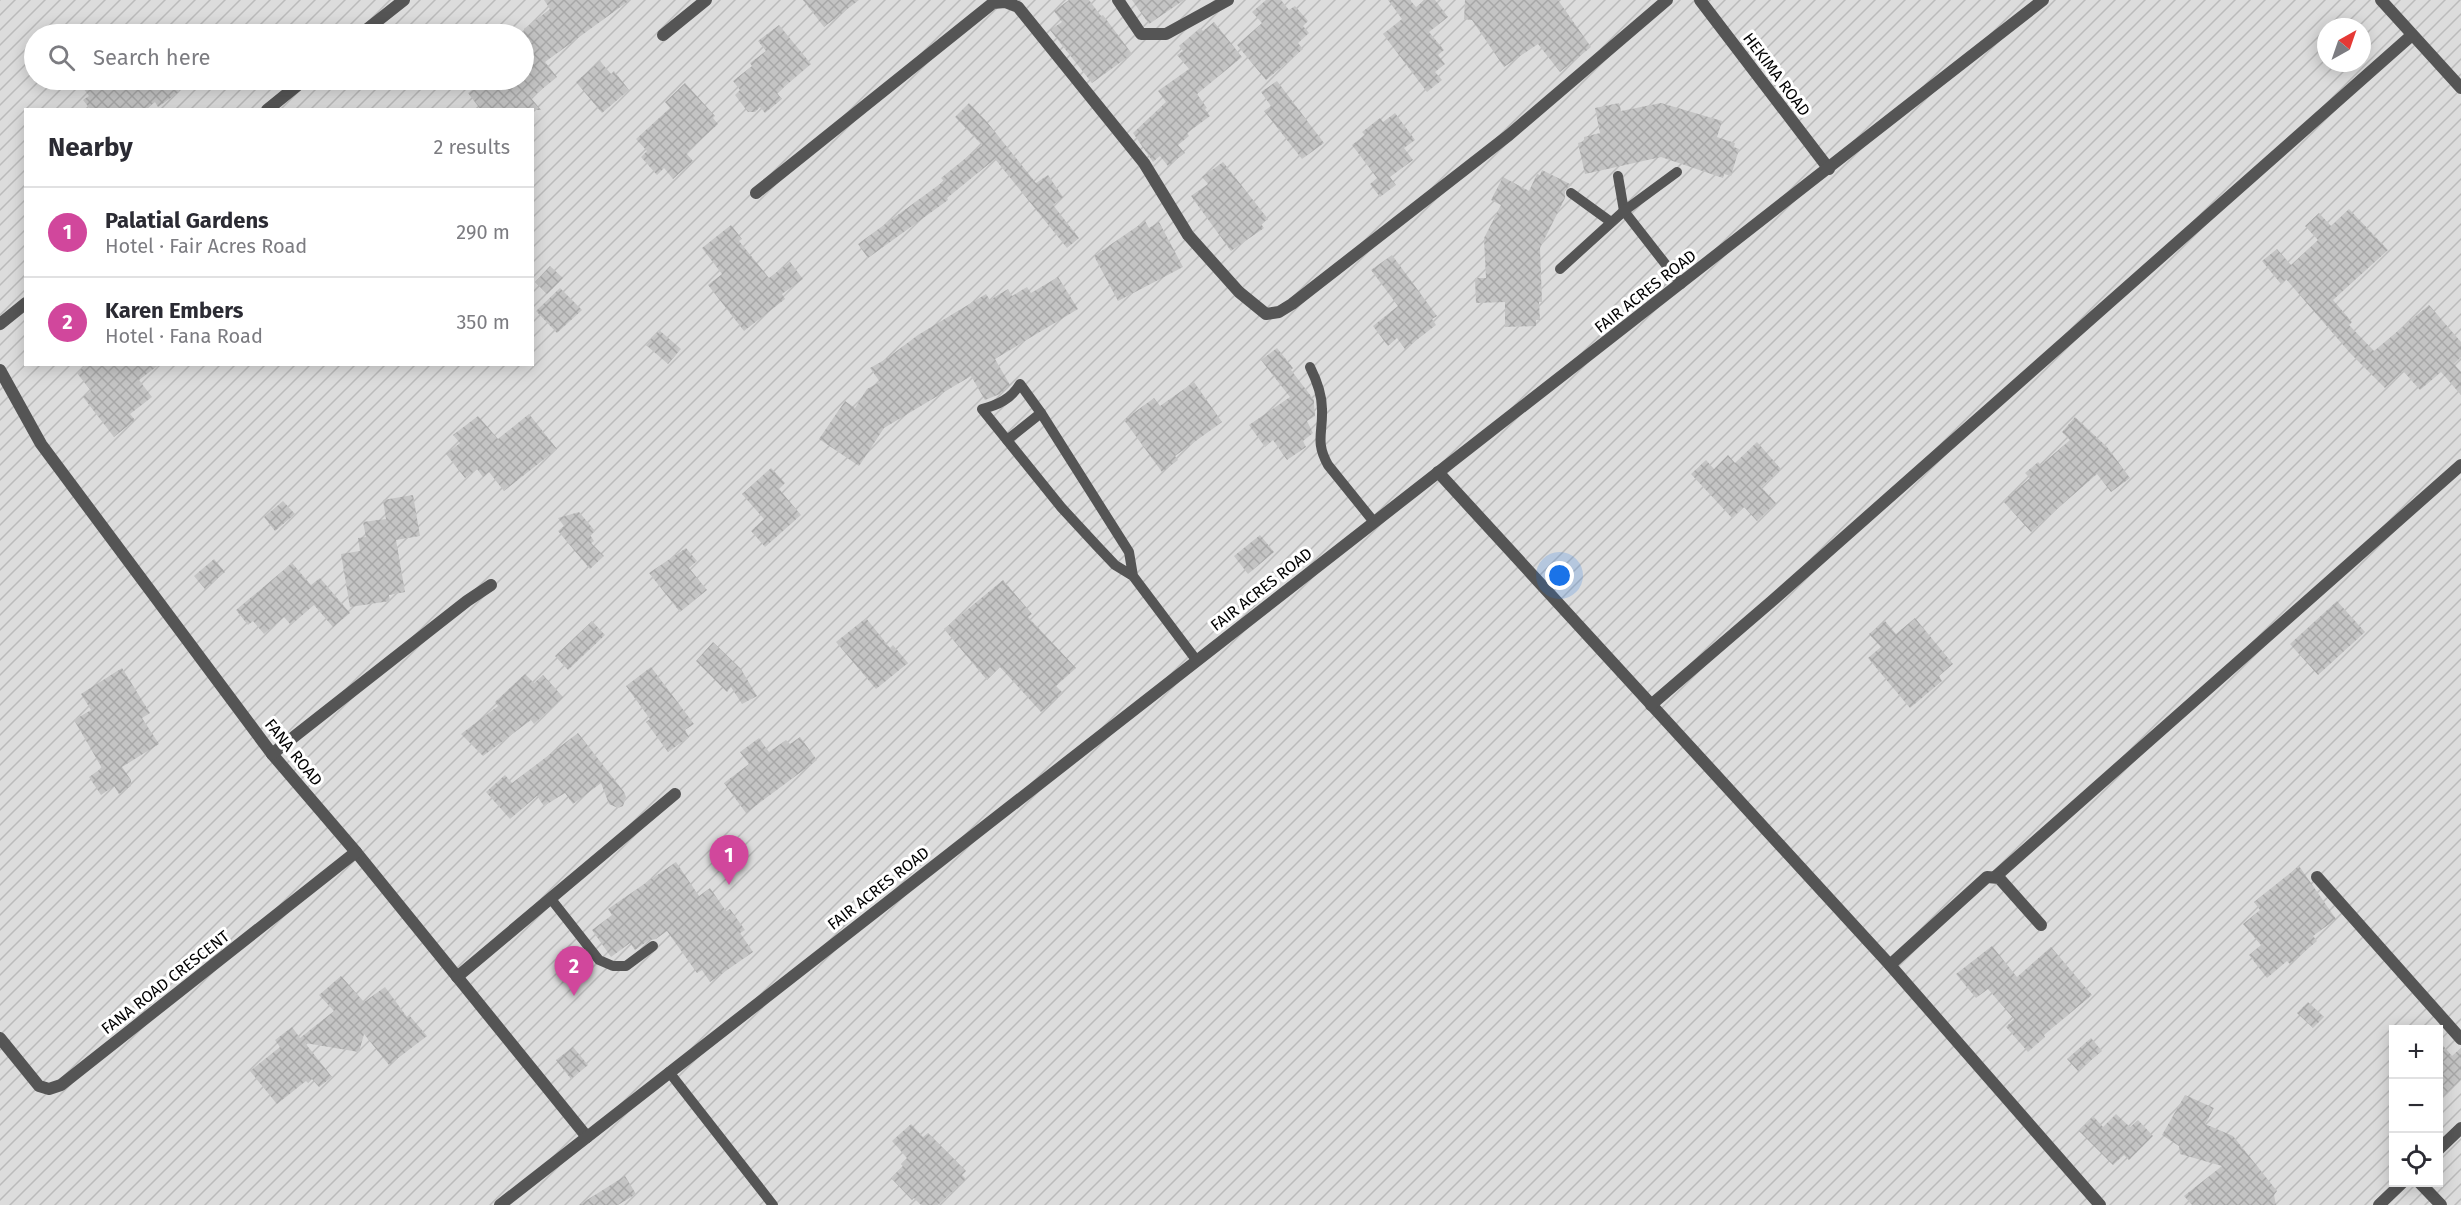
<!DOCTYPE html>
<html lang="en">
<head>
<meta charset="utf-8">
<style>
	body { margin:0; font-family:"Fira Sans",sans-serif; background:#f2f2f3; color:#2b2b33 }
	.controls { position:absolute; right:18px; bottom:18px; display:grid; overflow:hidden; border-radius:0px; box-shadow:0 3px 15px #0003 }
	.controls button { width:54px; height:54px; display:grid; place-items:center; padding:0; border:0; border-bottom:2px solid #e1e1e2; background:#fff; color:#2b2b33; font:30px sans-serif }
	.compass { position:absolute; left:2317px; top:18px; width:54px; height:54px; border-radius:50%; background:#fff; box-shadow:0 3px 15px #0003; rotate:40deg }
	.you { position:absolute; left:1560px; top:576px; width:21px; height:21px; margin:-15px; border:4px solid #fff; border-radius:50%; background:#1a73e8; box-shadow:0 0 0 9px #1a73e833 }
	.badge { display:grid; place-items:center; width:39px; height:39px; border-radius:50%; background:#000; color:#fff; font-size:20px; font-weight:700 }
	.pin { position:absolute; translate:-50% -50px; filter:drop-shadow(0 2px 3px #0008) }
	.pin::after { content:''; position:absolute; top:32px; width:21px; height:18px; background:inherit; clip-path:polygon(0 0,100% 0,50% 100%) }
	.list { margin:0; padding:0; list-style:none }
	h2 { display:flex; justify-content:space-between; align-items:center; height:78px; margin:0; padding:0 24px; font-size:26px }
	h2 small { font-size:20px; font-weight:400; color:#7c7c81 }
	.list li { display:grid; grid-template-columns:39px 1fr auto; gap:18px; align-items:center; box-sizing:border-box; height:90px; padding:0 24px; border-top:2px solid #e1e1e2 }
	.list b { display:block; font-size:22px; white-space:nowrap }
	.list p { margin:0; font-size:20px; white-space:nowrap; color:#7c7c81 }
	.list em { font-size:20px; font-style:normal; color:#7c7c81 }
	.icon { flex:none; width:33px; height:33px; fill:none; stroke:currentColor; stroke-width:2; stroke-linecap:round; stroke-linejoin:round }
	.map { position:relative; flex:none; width:2461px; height:1205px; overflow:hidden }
	.search { position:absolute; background:#fff; box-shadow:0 3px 15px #0003; left:24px; top:24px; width:510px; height:66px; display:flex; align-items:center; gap:15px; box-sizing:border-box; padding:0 21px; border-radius:33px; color:#7c7c81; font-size:22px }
	.panel { position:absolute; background:#fff; box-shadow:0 3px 15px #0003; left:24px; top:108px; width:510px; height:258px; border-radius:0px }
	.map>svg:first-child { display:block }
</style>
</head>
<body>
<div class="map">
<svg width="2461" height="1205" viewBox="0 0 2461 1205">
	<defs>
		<pattern id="garden-furrows" width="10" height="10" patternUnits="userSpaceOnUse" patternTransform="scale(1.5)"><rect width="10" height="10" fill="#dcdcdc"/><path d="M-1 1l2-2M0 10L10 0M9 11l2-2" fill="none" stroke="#bbb"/></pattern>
		<pattern id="building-cross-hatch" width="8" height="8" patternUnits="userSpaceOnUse" patternTransform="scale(1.5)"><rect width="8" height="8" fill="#c4c4c4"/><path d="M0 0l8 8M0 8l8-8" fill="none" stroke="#a7a7a7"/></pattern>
	</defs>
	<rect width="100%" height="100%" fill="#fff"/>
	<path fill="url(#garden-furrows)" fill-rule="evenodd" d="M0 0H2461V1205H0ZM2326 27H2362V63H2326ZM34 34H524V80H34ZM26 110H532V364H26ZM2394 1030H2438V1182H2394Z"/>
	<g fill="url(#building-cross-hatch)">
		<polygon points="544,0 630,0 545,62 557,77 531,98 541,110 481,110 468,93 485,80 524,80 524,29 550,9"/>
		<polygon points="803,0 859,0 824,27"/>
		<polygon points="1069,0 1089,0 1101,16 1103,15 1132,54 1092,83 1050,30 1062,22 1054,11"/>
		<polygon points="1132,0 1184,0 1149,24"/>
		<polygon points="1266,0 1281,0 1289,10 1295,6 1308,21 1303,26 1309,33 1298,43 1303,49 1266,80 1237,45 1262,23 1252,12"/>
		<polygon points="1388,0 1410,0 1416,7 1425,0 1435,0 1448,17 1429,32 1444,50 1438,55 1445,64 1435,72 1442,80 1427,92 1383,34 1402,19"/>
		<polygon points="1465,0 1558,0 1591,47 1560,72 1538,44 1504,67 1472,20 1464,19"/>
		<polygon points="1214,22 1242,57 1197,94 1207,108 1205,109 1210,116 1187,133 1189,136 1178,145 1185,153 1168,166 1160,156 1153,162 1133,133 1166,102 1158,91 1189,69 1177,55 1183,51 1179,46 1200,28 1203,31"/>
		<polygon points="779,25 811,64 777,93 782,99 765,113 760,107 755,112 748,112 735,95 740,90 733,81 752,66 750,63 766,51 758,41"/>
		<polygon points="600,61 611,74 614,71 629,90 602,113 576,82"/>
		<polygon points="77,80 171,80 179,92 158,107 155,102 145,110 91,110 83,100 89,96"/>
		<polygon points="1277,81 1324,143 1302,159 1264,111 1271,106 1261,92"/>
		<polygon points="685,83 715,116 713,118 718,124 686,153 693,161 673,179 664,168 657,175 641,157 647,151 636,139 670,108 665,102"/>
		<polygon points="969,103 987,122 1036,183 1048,175 1063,197 1053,205 1079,238 1067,248 995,159 947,198 948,200 868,258 858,244 944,181 941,178 982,145 955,117"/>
		<polygon points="1619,103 1621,111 1661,103 1722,121 1717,137 1735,143 1734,147 1739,149 1731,176 1724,174 1723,178 1661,157 1585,174 1578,143 1584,141 1584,137 1600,133 1595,108"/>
		<polygon points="1395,113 1415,140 1404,148 1413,160 1390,177 1396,185 1380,197 1370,184 1377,178 1352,145 1365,135 1362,132 1380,118 1383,122"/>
		<polygon points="1223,162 1268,219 1261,224 1264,228 1231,251 1191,196 1208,184 1202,177"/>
		<polygon points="1542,170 1572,185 1565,189 1565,198 1540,248 1542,302 1539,302 1540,320 1536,320 1536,326 1505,327 1505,302 1476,303 1475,278 1486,278 1484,238 1501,205 1491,200 1503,177 1529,191 1537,174 1540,175"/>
		<polygon points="2349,209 2388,250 2333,300 2352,322 2349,325 2374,351 2429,305 2461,342 2461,357 2454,364 2461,372 2461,395 2441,372 2420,390 2403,371 2385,388 2350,353 2286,279 2281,284 2262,261 2277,249 2291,265 2318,240 2305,226 2319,213 2331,226"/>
		<polygon points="1145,221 1149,228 1159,222 1183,267 1118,301 1094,256"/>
		<polygon points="731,225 742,239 739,241 769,278 790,262 803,279 782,294 785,299 744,331 708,285 722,274 702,248"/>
		<polygon points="1392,255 1437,316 1432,319 1436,325 1405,349 1397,338 1388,346 1373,326 1398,306 1371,270"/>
		<polygon points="550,266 563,278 547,294 535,282"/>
		<polygon points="1058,277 1078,309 995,359 1010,385 1000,394 985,400 971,376 884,428 859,466 819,439 845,401 855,408 867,389 880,382 870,368 886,359 918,335 986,294 990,300 1008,289 1012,296 1027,287 1031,293"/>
		<polygon points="560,288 582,310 557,333 536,311"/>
		<polygon points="659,330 681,349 668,364 646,345"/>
		<polygon points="1277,348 1293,368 1291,370 1314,400 1314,404 1315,416 1307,421 1313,433 1303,441 1306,447 1287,460 1273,440 1265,447 1249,425 1290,397 1261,360"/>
		<polygon points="87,364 160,364 139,380 152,397 130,414 135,420 114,437 83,397 91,391 77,373"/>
		<polygon points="1194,382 1222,422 1175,456 1178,460 1162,472 1124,420 1154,398 1160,406"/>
		<polygon points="529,414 557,449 504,491 489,472 483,477 477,469 465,478 446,454 460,443 453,435 478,416 498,439"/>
		<polygon points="2075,417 2107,447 2130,478 2111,492 2097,474 2031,532 2003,501 2030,478 2025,473 2038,462 2041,465 2070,440 2062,432"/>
		<polygon points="1757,442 1781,469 1761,487 1776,503 1757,521 1744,507 1732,518 1691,474 1706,460 1714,469 1728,455 1735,463"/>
		<polygon points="771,468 785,483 779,489 801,515 765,547 751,531 764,519 742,494"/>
		<polygon points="413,495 420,536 396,540 405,592 389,595 390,601 350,607 341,554 360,551 358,538 366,537 363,522 386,519 383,500"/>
		<polygon points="283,501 295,514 275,531 264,517"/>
		<polygon points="579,512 595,531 590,535 594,541 591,543 604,556 590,569 558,531 564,526 558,518"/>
		<polygon points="1260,535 1274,552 1248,574 1234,556"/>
		<polygon points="686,548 697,561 689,568 707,590 680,612 649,573"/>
		<polygon points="214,559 225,572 205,589 194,576"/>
		<polygon points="292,563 311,585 320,578 350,613 333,627 314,605 291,625 284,617 264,634 253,621 248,625 236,610"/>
		<polygon points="1003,580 1032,614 1028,617 1076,668 1056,686 1063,693 1041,712 1000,667 987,680 944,629"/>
		<polygon points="2337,601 2365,632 2318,675 2290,644"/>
		<polygon points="866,618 890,648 893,645 908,663 876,689 836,642"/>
		<polygon points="1915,618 1953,664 1939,676 1942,681 1910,708 1868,658 1881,647 1869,634 1885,621 1896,634"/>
		<polygon points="592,621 605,635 568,670 555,656"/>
		<polygon points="713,642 741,669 757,696 742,704 731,687 727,692 696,661"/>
		<polygon points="651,667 694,724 685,730 689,737 668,752 646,722 650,719 626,686"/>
		<polygon points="122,668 150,713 142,718 159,744 122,767 131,780 131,786 119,794 114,786 101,795 89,777 102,768 74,720 91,710 81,694"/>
		<polygon points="525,674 534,683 543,675 563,697 534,724 531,720 483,756 461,734 498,706 495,702"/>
		<polygon points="578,733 624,792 626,797 623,806 618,808 609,804 601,783 573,804 565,793 544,806 537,796 510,819 486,792 505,775 512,783"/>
		<polygon points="800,737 817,760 746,813 724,783 749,764 740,752 759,738 769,752 786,740 790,744"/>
		<polygon points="676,862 699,896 710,888 726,911 730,909 745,930 740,933 753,952 710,982 702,970 697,973 667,931 656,939 649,940 635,950 630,943 611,957 592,930 612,915 608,909"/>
		<polygon points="2299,866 2336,919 2313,936 2317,941 2290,964 2287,961 2267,978 2249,955 2261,945 2243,924 2260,910 2254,902"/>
		<polygon points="1992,946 2017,977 2051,947 2092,995 2044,1035 2045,1037 2028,1052 2006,1027 2014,1019 1988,989 1976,998 1956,974"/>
		<polygon points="341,976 364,1002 385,987 407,1017 409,1015 427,1036 389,1065 364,1034 359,1052 305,1043 332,1077 319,1087 312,1079 308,1083 306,1081 277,1104 250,1071 280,1047 275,1040 292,1027 300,1038 334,1011 319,995"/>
		<polygon points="2308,1002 2324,1017 2313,1028 2297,1013"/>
		<polygon points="2091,1038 2102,1051 2078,1071 2067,1059"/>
		<polygon points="2439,1041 2452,1056 2461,1048 2461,1079 2439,1100"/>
		<polygon points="573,1047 588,1065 571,1079 556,1060"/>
		<polygon points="2185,1095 2214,1108 2205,1124 2233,1136 2277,1191 2274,1195 2276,1205 2192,1205 2184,1196 2222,1166 2180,1154 2179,1146 2162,1135"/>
		<polygon points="2116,1114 2130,1127 2138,1120 2153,1136 2129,1160 2124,1155 2113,1165 2079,1131 2093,1116 2103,1127"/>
		<polygon points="911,1124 923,1137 928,1133 966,1171 962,1175 966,1179 938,1205 921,1205 914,1198 912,1200 891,1178 903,1166 901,1164 907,1158 892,1141"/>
		<polygon points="625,1176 636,1194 618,1205 579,1205"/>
	</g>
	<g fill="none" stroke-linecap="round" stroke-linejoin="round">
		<g stroke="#555" stroke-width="10">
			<polyline points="1618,176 1624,211 1681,284"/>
			<polyline points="1571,193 1611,222"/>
			<polyline points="1560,269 1624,211 1677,172"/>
			<path d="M1310 367C1316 379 1322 395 1322 409 1323 433 1315 442 1328 465L1374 522"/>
			<polyline points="1007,440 1041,413"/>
			<path d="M1133 576 1129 552 1041 413 1020 384C1011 399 998 405 982 409L1061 507 1097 546 1115 565 1133 576 1197 661"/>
			<polyline points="551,899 599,960 613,966 626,966 653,946"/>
			<polyline points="669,1072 773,1205"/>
		</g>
		<g stroke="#555" stroke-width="12">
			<polyline points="1118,0 1141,34 1166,34 1228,0"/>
			<polyline points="1700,0 1829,169"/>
			<polyline points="2381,0 2461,88"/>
			<polyline points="361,34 404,0"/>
			<polyline points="663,35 706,0"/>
			<polyline points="267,110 304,80"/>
			<polyline points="756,193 993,3 1005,2 1018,7 1144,163 1188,235 1239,292 1266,314 1279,312 1292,304 1509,135 1667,0"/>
			<polyline points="0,324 26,303"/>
			<polyline points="0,370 41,444 272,754 356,852 587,1137"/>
			<polyline points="1438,472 1890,965 2100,1205"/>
			<polyline points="1651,705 1772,601 2412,35"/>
			<polyline points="272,754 467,601 491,585"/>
			<polyline points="1995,877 2461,465"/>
			<polyline points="2317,877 2461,1039"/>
			<polyline points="1890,965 1987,877 1999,878 2041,925"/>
			<polyline points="457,977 675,794"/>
			<polyline points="0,1038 39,1086 49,1089 61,1085 356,852"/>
			<polyline points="2438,1150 2461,1128"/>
			<polyline points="2419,1182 2441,1205"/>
			<polyline points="500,1205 2043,0"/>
			<polyline points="2379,1205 2403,1182"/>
		</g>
	</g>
	<g text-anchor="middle" stroke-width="6" stroke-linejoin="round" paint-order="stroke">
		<g font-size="16" fill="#000" stroke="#fff">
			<text transform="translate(1777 74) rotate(53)" y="6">HEKIMA ROAD</text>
			<text transform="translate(1645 291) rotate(-38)" y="6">FAIR ACRES ROAD</text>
			<text transform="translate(1261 589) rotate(-38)" y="6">FAIR ACRES ROAD</text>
			<text transform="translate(294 752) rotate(51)" y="6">FANA ROAD</text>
			<text transform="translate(878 888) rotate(-38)" y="6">FAIR ACRES ROAD</text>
			<text transform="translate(165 982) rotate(-38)" y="6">FANA ROAD CRESCENT</text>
		</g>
	</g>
</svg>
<div class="controls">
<button>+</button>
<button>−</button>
<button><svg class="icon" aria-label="locate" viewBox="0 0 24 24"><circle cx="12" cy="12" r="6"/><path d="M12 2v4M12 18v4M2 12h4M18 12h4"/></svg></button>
</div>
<svg class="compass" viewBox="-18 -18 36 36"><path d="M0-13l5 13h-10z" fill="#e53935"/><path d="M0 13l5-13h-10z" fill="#7c7c81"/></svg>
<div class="you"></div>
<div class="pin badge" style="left:729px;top:885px;background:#d1479c">1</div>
<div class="pin badge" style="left:574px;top:996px;background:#d1479c">2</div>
<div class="search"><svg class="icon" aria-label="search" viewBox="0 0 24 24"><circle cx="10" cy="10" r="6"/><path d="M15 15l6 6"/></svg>Search here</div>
<section class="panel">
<h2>Nearby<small>2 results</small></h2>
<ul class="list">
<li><span class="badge" style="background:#d1479c">1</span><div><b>Palatial Gardens</b><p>Hotel · Fair Acres Road</p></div><em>290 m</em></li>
<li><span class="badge" style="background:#d1479c">2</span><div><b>Karen Embers</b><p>Hotel · Fana Road</p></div><em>350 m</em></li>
</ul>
</section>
</div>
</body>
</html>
